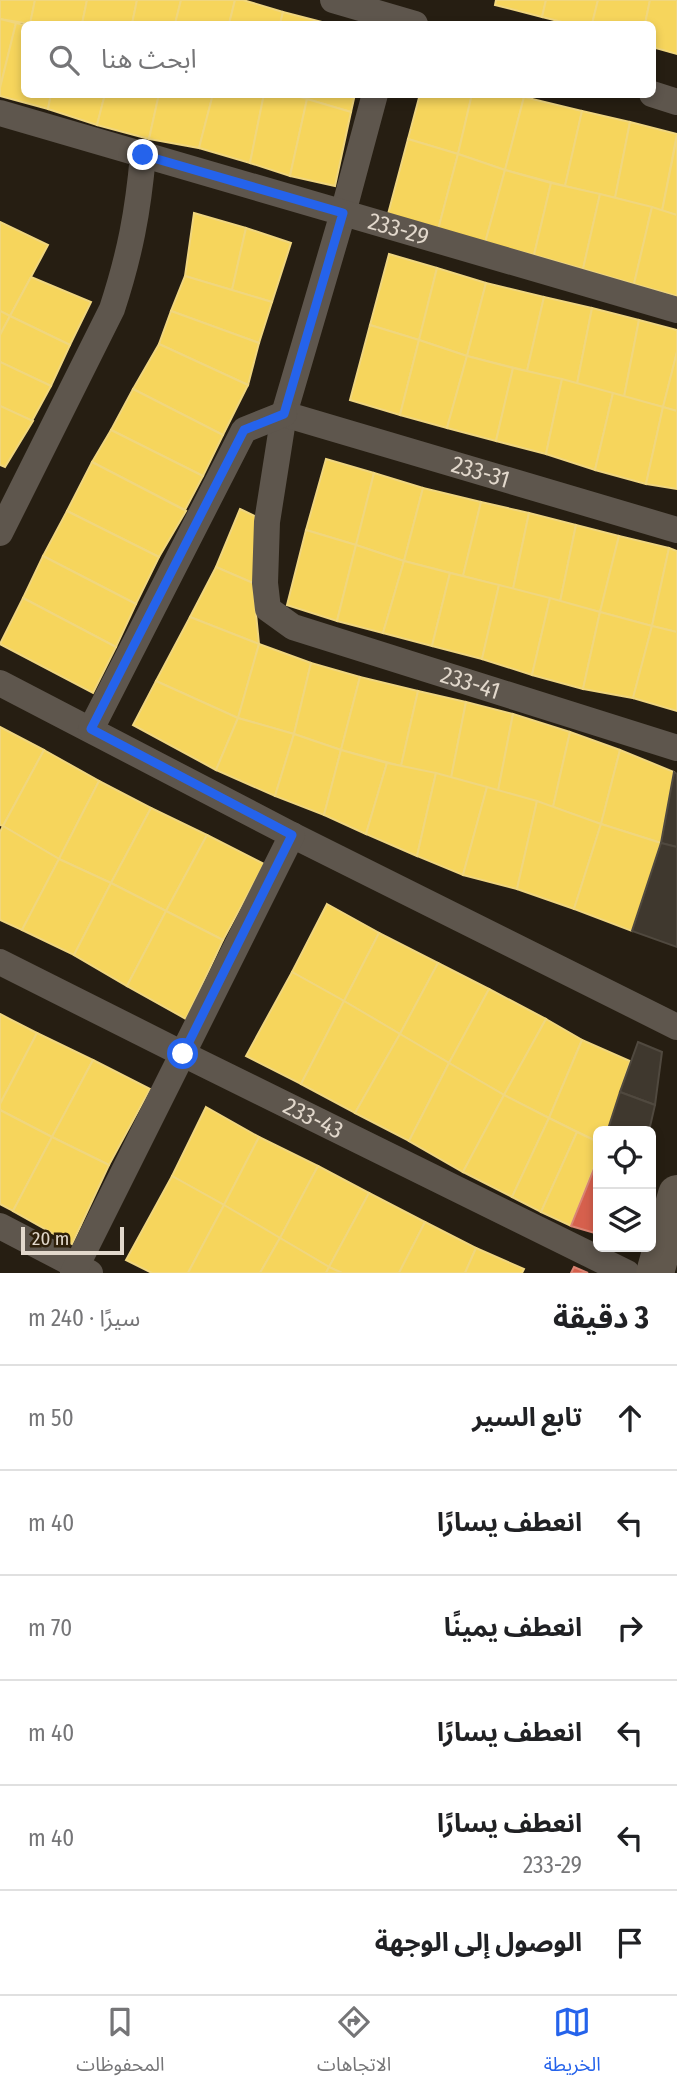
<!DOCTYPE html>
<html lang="ar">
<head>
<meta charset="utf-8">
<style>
	body { margin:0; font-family:"Fira Sans Condensed","Noto Sans Arabic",sans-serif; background:#f2f2f2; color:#202124; direction:rtl }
	.controls { position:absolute; right:21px; bottom:21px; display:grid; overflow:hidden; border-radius:10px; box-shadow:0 4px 10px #0003 }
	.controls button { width:63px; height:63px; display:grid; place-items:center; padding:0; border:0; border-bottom:2px solid #e0e0e0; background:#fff; color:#202124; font:35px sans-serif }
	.scale { position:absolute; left:21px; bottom:18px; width:103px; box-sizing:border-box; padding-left:7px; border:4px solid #e2d8cc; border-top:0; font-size:19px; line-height:24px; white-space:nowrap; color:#e2d8cc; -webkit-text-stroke:5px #2e1f0a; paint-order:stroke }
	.stop { position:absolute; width:21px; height:21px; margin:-16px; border:5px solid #2563eb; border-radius:50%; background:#fff }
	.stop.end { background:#2563eb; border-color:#fff; box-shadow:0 2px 7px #0008 }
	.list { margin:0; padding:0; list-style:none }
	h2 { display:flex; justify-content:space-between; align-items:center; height:91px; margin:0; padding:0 28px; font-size:30px }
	h2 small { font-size:23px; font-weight:400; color:#757577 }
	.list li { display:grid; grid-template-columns:46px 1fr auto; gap:21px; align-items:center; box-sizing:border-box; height:105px; padding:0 28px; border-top:2px solid #e0e0e0 }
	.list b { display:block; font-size:26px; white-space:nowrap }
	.list p { margin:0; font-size:23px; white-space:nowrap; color:#757577 }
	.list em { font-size:23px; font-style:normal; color:#757577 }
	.icon { flex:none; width:38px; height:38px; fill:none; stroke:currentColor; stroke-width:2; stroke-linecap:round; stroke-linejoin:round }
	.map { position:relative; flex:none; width:677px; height:1273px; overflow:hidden; direction:ltr }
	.search { position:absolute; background:#fff; box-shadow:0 4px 10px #0003; left:21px; right:21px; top:21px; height:77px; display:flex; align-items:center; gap:18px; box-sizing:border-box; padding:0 24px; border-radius:10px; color:#757577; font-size:26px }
	.sheet { height:721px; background:#fff }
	nav { display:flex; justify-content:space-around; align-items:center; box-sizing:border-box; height:98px; border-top:2px solid #e0e0e0; background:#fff; font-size:19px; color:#757577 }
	nav a { display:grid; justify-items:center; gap:4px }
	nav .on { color:#2563eb }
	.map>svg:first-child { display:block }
</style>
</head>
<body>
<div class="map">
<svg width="677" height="1273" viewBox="0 0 677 1273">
	<rect width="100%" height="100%" fill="#261e12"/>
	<g fill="#f6d55c" stroke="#f0d67e" stroke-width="2">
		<polygon points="0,0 35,0 30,24 0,19"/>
		<polygon points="35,0 87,0 82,24 30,24"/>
		<polygon points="87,0 137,0 132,24 82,24"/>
		<polygon points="137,0 181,0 175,24 132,24"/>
		<polygon points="181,0 235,0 229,24 175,24"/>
		<polygon points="235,0 243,0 283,12 280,24 229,24"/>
		<polygon points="496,0 546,0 542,17 495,5"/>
		<polygon points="546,0 598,0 592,24 570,24 542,17"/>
		<polygon points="598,0 650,0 645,24 592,24"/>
		<polygon points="650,0 677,0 677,54 652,47 652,24 645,24"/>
		<polygon points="283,12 326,23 326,24 280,24"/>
		<polygon points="0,19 16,23 0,88"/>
		<polygon points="16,23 24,25 24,94 51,94 48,109 0,96 0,88"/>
		<polygon points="51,94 105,94 97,125 48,109"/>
		<polygon points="105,94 159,94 149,139 97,125"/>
		<polygon points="159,94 213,94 199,148 149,139"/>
		<polygon points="213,94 264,94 250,163 199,148"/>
		<polygon points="264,94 290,94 307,99 290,176 250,163"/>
		<polygon points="308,94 355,94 351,112 307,99"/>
		<polygon points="420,94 472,94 458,154 408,139"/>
		<polygon points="472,94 516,94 524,97 505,170 458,154"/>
		<polygon points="524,97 582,111 565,186 505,170"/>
		<polygon points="307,99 351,112 335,186 290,176"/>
		<polygon points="582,111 630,122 615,198 565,186"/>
		<polygon points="630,122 677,134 662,211 615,198"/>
		<polygon points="677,137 677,215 662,211"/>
		<polygon points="408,139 458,154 438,230 388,214"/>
		<polygon points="458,154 505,170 485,243 438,230"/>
		<polygon points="505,170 551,183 534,255 485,243"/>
		<polygon points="551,183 600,194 583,269 534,255"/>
		<polygon points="600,194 652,207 634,284 583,269"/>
		<polygon points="652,207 677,215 677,296 634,284"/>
		<polygon points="194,213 246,228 232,290 185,276"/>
		<polygon points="0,222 48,245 10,316 0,311"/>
		<polygon points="246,228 291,243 272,302 232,290"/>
		<polygon points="389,254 437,268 419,340 370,325"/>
		<polygon points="437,268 486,283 467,356 419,340"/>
		<polygon points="185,276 272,302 259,343 171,311"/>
		<polygon points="31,277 91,302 70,345 10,316"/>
		<polygon points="486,283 544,297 527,371 467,356"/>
		<polygon points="544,297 592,308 577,384 527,371"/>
		<polygon points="592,308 639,320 624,397 577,384"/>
		<polygon points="0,311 10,316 0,335"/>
		<polygon points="171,311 259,343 248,385 159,344"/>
		<polygon points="10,316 70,345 51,386 0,362 0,335"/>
		<polygon points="639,320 677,330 677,352 663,407 624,397"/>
		<polygon points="370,325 419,340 400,415 350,400"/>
		<polygon points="419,340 467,356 447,428 400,415"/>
		<polygon points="159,344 248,385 223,435 133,389"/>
		<polygon points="677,352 677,411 663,407"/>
		<polygon points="467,356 513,368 496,441 447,428"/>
		<polygon points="0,362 51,386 32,421 0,406"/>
		<polygon points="513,368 562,379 546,454 496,441"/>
		<polygon points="562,379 613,393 595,470 546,454"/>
		<polygon points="133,389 223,435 203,476 111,430"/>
		<polygon points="613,393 663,407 646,484 595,470"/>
		<polygon points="0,406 33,421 5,467 0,465"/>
		<polygon points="663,407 677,411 677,489 646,484"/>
		<polygon points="111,430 203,476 185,510 92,462"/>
		<polygon points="326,459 374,473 356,545 306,530"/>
		<polygon points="92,462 186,511 159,557 67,511"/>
		<polygon points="374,473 423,488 404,561 356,545"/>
		<polygon points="423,488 481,502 463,576 404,561"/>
		<polygon points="481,502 529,513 513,589 463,576"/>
		<polygon points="240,509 267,522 253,583 216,567"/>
		<polygon points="67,511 159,557 136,604 43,556"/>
		<polygon points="529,513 576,525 560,602 513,589"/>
		<polygon points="576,525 619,536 600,612 560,602"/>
		<polygon points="306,530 356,545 337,621 287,605"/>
		<polygon points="619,536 669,548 652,626 600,612"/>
		<polygon points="356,545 404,561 383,633 337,621"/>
		<polygon points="669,548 677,551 677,632 652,626"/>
		<polygon points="43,556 136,604 116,647 23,598"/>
		<polygon points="404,561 450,573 432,646 383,633"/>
		<polygon points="216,567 253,583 259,644 190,617"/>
		<polygon points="450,573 499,585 482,659 432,646"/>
		<polygon points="499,585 550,598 532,675 482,659"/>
		<polygon points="23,598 116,647 93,693 0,644"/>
		<polygon points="550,598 600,612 583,689 532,675"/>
		<polygon points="600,612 652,626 633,698 583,689"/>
		<polygon points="190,617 259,644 238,718 156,681"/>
		<polygon points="652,626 677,632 677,711 633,698"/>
		<polygon points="259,644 311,663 294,734 238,718"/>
		<polygon points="311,663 360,677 341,750 294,734"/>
		<polygon points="360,677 418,691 401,766 341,750"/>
		<polygon points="156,681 238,718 216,770 133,725"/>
		<polygon points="418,691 466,702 451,778 401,766"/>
		<polygon points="466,702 513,714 498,791 451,778"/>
		<polygon points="513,714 570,732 553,807 498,791"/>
		<polygon points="238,718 294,734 275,796 216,770"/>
		<polygon points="0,727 44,750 3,826 0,825"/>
		<polygon points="570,732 620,750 601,824 553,807"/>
		<polygon points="294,734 341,750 324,815 275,796"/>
		<polygon points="44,750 99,781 59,859 3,826"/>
		<polygon points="341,750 387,763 366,834 324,815"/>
		<polygon points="620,750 674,772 661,843 601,824"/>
		<polygon points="387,763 436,773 417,856 366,834"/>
		<polygon points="436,773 487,787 463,875 417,856"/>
		<polygon points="99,781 151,808 111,883 59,859"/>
		<polygon points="487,787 537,801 517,889 463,875"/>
		<polygon points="537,801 601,824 574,909 517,889"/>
		<polygon points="151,808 207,835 166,911 111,883"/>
		<polygon points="601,824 661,843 632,931 574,909"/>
		<polygon points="3,826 59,859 22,930 0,920 0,832"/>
		<polygon points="207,835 264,864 223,940 166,911"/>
		<polygon points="59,859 111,883 74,955 22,930"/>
		<polygon points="111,883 166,911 127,986 74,955"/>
		<polygon points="327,904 379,933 344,1001 292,972"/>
		<polygon points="166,911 223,940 186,1019 127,986"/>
		<polygon points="379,933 438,963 400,1034 344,1001"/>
		<polygon points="438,963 489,989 449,1063 400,1034"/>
		<polygon points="292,972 344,1001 301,1084 246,1056"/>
		<polygon points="489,989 546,1019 504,1095 449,1063"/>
		<polygon points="344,1001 400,1034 355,1113 301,1084"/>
		<polygon points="0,1014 37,1033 0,1104"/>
		<polygon points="546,1019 582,1040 549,1118 504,1095"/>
		<polygon points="37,1033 93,1060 52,1137 0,1110 0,1104"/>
		<polygon points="400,1034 449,1063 409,1141 355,1113"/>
		<polygon points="582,1040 630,1061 608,1131 598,1131 598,1142 549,1118"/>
		<polygon points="93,1060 150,1089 109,1165 52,1137"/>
		<polygon points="449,1063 504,1095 463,1172 409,1141"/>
		<polygon points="504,1095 549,1118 512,1197 463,1172"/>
		<polygon points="206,1107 259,1137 224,1205 172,1176"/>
		<polygon points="0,1110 52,1137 13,1211 0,1204"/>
		<polygon points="549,1118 577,1132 541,1212 512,1197"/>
		<polygon points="577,1132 598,1142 598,1157 571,1226 541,1212"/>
		<polygon points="52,1137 109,1165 72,1244 13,1211"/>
		<polygon points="259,1137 318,1166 280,1238 224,1205"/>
		<polygon points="318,1166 369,1193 329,1267 280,1238"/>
		<polygon points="172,1176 224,1205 188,1273 152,1273 126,1260"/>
		<polygon points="369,1193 425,1222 399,1273 342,1273 329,1267"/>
		<polygon points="224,1205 280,1238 260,1273 188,1273"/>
		<polygon points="425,1222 476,1248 465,1273 399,1273"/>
		<polygon points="280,1238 329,1267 326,1273 260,1273"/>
		<polygon points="476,1248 524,1269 522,1273 465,1273"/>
		<polygon points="329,1267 342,1273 326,1273"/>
	</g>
	<g fill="#d6604d" stroke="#da8473" stroke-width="2">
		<polygon points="594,1169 598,1170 598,1234 571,1226"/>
		<polygon points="574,1267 588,1273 571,1273"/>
	</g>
	<g fill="#3f382e" stroke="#50493f" stroke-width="2">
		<polygon points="674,772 677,774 677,847 661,843"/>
		<polygon points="661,843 677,847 677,947 632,931"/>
		<polygon points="638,1042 662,1052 655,1105 620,1092"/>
		<polygon points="620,1092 655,1105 649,1131 614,1131 608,1129"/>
	</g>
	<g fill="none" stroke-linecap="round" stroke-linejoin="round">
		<g stroke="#5e564d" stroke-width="26">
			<polyline points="333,0 415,24"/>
			<path id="s1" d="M375 94 343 213 284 414 267 522 265 583 268 609 293 627 677 748"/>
			<polyline points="652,94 677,102"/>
			<path id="s2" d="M0 113 677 310"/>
			<path id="s3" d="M284 414 677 530"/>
			<path d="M0 533 112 309C130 254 138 212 143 155"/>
			<polyline points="0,683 292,835 677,1027"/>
			<polyline points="91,729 244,430 284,414"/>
			<path id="s4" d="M0 962 183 1054 627 1273"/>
			<polyline points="0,1226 90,1273"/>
			<polyline points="73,1273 292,835"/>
		</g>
		<polyline stroke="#61584d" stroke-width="38" points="655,1273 677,1194"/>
	</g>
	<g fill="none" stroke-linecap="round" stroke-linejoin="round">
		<polyline stroke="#2563eb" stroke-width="9" points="143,155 343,213 284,414 244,430 91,729 292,835 183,1054"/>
	</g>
	<g text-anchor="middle" stroke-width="7" stroke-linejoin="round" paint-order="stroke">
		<g font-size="24" fill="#e2d8cc" stroke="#2e1f0a">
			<text dy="8" stroke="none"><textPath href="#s2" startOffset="415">233-29</textPath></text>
			<text dy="8" stroke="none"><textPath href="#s3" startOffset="205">233-31</textPath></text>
			<text dy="8" stroke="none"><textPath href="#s1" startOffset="746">233-41</textPath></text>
			<text dy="8" stroke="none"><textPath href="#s4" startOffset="350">233-43</textPath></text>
		</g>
	</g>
</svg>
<div class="controls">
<button><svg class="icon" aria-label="locate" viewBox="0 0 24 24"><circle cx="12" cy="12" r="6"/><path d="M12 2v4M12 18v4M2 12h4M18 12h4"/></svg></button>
<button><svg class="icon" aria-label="layers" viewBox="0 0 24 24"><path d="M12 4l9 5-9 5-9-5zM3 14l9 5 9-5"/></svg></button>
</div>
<div class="scale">20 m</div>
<div class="stop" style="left:183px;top:1054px"></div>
<div class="stop end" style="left:143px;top:155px"></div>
<div class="search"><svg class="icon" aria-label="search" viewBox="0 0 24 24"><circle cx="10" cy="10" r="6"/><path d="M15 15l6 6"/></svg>ابحث هنا</div>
</div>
<section class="sheet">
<h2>3 دقيقة<small>سيرًا · 240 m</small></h2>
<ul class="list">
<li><svg class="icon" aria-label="ahead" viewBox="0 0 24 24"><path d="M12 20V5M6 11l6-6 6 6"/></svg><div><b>تابع السير</b></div><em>50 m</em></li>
<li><svg class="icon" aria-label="left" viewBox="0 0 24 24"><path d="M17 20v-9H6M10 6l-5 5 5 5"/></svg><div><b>انعطف يسارًا</b></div><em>40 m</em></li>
<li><svg class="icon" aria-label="right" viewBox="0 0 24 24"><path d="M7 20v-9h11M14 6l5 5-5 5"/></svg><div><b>انعطف يمينًا</b></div><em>70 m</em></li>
<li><svg class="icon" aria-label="left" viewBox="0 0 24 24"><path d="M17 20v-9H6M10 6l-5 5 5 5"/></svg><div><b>انعطف يسارًا</b></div><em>40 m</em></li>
<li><svg class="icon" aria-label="left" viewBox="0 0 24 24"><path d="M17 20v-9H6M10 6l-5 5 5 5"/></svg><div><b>انعطف يسارًا</b><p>233-29</p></div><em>40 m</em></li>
<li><svg class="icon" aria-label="arrive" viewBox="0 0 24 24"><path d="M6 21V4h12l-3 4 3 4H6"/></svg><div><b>الوصول إلى الوجهة</b></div></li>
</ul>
</section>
<nav>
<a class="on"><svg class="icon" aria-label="map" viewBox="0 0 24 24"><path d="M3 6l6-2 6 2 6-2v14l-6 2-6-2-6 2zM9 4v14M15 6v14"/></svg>الخريطة</a>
<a><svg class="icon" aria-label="directions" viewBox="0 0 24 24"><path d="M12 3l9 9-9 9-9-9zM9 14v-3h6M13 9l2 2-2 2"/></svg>الاتجاهات</a>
<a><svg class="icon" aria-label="saved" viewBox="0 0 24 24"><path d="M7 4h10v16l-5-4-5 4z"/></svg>المحفوظات</a>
</nav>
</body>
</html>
